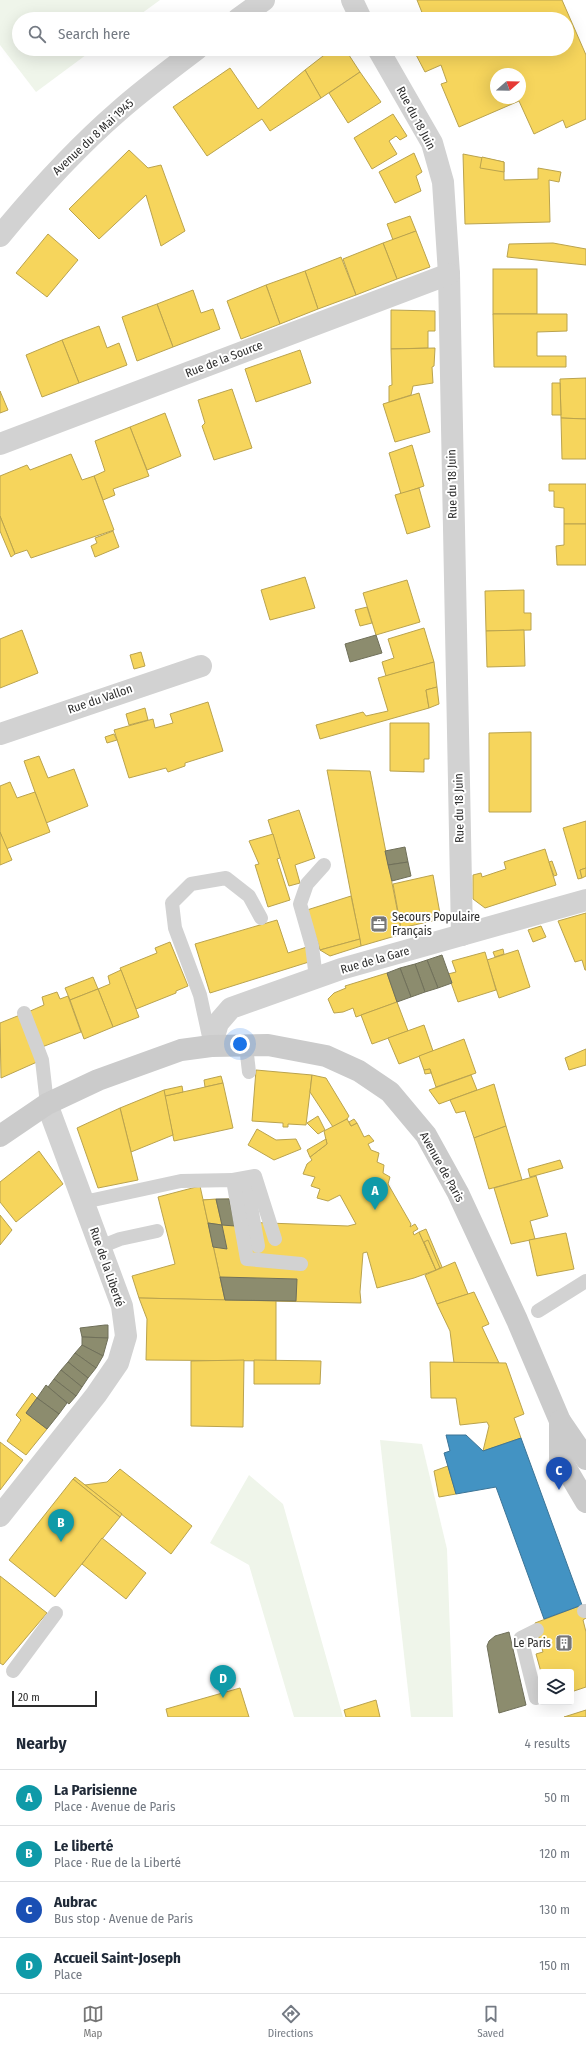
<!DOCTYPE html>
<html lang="en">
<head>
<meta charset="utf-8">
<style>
	body { margin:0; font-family:"Fira Sans Condensed",sans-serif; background:#f2f2f3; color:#1f2937 }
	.controls { position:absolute; right:12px; bottom:12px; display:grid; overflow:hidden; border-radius:4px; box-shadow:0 4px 16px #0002 }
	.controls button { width:36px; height:36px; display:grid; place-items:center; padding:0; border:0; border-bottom:1px solid #e0e1e3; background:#fff; color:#1f2937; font:20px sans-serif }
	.compass { position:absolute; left:490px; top:68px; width:36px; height:36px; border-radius:50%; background:#fff; box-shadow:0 4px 16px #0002; rotate:70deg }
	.scale { position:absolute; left:12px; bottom:10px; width:85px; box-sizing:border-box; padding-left:4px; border:2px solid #2d2d2d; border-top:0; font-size:11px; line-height:14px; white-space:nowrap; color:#2d2d2d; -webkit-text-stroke:3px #fff; paint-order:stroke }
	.you { position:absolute; left:240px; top:1044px; width:14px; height:14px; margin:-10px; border:3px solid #fff; border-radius:50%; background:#1a73e8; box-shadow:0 0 0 6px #1a73e833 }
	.badge { display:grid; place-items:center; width:26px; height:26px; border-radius:50%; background:#767676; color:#fff; font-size:13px; font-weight:700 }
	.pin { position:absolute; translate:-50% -33px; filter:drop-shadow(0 1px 2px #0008) }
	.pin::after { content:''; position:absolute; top:21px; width:14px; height:12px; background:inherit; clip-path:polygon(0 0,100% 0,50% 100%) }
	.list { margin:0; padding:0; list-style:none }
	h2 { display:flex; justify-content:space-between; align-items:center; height:52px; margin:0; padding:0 16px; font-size:17px }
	h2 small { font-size:13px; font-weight:400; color:#747a83 }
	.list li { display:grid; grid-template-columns:26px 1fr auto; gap:12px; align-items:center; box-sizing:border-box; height:56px; padding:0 16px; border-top:1px solid #e0e1e3 }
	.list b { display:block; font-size:15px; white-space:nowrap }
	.list p { margin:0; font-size:13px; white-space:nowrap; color:#747a83 }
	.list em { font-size:13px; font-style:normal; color:#747a83 }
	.icon { flex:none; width:22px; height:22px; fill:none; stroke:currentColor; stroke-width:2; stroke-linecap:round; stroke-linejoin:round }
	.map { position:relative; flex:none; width:586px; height:1717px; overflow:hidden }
	.search { position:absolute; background:#fff; box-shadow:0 4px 16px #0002; left:12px; right:12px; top:12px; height:44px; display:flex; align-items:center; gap:10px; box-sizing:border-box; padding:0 14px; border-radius:22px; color:#747a83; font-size:15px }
	.sheet { height:276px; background:#fff }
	nav { display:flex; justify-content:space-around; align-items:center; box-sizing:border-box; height:56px; border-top:1px solid #e0e1e3; background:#fff; font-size:11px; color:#747a83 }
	nav a { display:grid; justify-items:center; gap:2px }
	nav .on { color:#767676 }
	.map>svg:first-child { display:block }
</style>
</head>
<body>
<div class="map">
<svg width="586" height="1717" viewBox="0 0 586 1717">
	<rect width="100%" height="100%" fill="#fff"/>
	<g fill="#eff5ea">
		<polygon points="0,0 160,0 134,19 19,19 19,49 94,49 36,92 0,45"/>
		<polygon points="380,1440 422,1444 447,1549 453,1717 411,1717"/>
		<polygon points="249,1475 283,1504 343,1717 294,1717 249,1565 210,1543"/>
	</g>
	<g fill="#f6d55c" stroke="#baa34e" fill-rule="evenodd">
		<path d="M417 0H562L586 55V119L566 128 563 120 534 134 519 101 459 127 441 84 447 82 441 65 425 72 413 49H567V19H421L420 16 423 15ZM496 74H520V98H496Z"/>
		<polygon points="332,49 345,49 360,72 321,98 305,70"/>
		<polygon points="230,68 258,109 305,70 321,98 270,131 262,119 207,156 173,107"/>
		<polygon points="360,72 381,102 348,123 329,93"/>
		<polygon points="393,114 407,136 400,140 396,136 389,141 397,154 372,169 354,138"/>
		<polygon points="129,150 148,168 161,165 185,231 161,246 146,195 99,239 69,209"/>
		<polygon points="414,153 422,172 416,176 421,191 395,203 379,172"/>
		<polygon points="463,154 504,162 504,180 538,179 538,168 561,172 559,182 549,180 550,222 465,224"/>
		<polygon points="482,157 504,162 504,172 480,168"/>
		<polygon points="410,216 416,231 393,240 387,224"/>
		<polygon points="416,231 430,267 397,279 383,243"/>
		<polygon points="48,234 78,260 47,297 16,273"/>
		<polygon points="383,243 397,279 356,295 343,259"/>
		<polygon points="553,243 586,249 586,265 507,257 509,244"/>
		<polygon points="341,257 356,295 318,309 305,271"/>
		<rect x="493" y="269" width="44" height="45"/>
		<polygon points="305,271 318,309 280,324 266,285"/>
		<polygon points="266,285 280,324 241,339 227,301"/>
		<polygon points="193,290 201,313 213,309 220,329 173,347 157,304"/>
		<polygon points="157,304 173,347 137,361 122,317"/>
		<polygon points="391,310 435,311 435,331 428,331 428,348 391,349"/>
		<polygon points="493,314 567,314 567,331 537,332 537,356 566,356 566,367 494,367"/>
		<polygon points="99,326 107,348 119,343 127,365 79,383 62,340"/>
		<polygon points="62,340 79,383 42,397 26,355"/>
		<polygon points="435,348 434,366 432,367 433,383 413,386 411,395 389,402 389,386 392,385 391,349"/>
		<polygon points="300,350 311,383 256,402 245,369"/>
		<polygon points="586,378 586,419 561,418 560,379"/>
		<polygon points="552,383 560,383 561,415 552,415"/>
		<polygon points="232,389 252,448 214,460 202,426 205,423 198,400"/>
		<polygon points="0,391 8,410 0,413"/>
		<polygon points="419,393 430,432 395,442 383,404"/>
		<polygon points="165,413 181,456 147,470 130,427"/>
		<polygon points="561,418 586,419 586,459 562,459"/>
		<polygon points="130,427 149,476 113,489 115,495 103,500 94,476 105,471 95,441"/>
		<polygon points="412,445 424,486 401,494 389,453"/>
		<polygon points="71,454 82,480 94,476 114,530 31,558 27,550 15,554 0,516 0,476 27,465 30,470"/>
		<polygon points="549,484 586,484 586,524 564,524 564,508 554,507 554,491 549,491"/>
		<polygon points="419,488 430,527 407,534 395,495"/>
		<polygon points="0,516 15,554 11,557 0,531"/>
		<polygon points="564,524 586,524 586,565 557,565 556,546 564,545"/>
		<polygon points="113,531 119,547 95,557 91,546 97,543 95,538"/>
		<polygon points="305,577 315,608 270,620 261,590"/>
		<polygon points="407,580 420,622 376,635 363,593"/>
		<polygon points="524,590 524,613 531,613 531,630 486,631 485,591"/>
		<polygon points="367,607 372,623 360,626 355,610"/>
		<polygon points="424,628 434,662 386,676 382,662 394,658 388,639"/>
		<polygon points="22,630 38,673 0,688 0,639"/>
		<polygon points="524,630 525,666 487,667 486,631"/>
		<polygon points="141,652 145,666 134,669 130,655"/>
		<polygon points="434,662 437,687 426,690 429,708 320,739 316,725 363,712 366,716 388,711 378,678"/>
		<polygon points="437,687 439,704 429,708 426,690"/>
		<polygon points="208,702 223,751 185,763 185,766 168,772 166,768 129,778 114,730 153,719 155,728 173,723 170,714"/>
		<polygon points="145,708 148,720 129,725 126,714"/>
		<polygon points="390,723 429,723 429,759 424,759 424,772 390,771"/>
		<polygon points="531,732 531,812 489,812 489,733"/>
		<polygon points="114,734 117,740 107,743 105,737"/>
		<polygon points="39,756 48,778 74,769 88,806 46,823 24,761"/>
		<polygon points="327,770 370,771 402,934 361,946"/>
		<polygon points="10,782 17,798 35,792 50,832 6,849 0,832 0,786"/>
		<polygon points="299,810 315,858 295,865 300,883 289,886 268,820"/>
		<polygon points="586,821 586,868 580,870 582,878 578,879 563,828"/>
		<polygon points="0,832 12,860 0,865"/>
		<polygon points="273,834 280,858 277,859 290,900 268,907 255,865 259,864 249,841"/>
		<polygon points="545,849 556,885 485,908 473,899 473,875 481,873 482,877 506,869 504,862"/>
		<polygon points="552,861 557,875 554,876 549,862"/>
		<polygon points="586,868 586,876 582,878 580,870"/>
		<polygon points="433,875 441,919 401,928 393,884"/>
		<polygon points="351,896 360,939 320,950 307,910"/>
		<polygon points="586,913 586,970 585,970 582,960 575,962 558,921"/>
		<polygon points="277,920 288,953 307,947 312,961 210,993 195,944"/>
		<polygon points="541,926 546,937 533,942 528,930"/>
		<polygon points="360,939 361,946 330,956 320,950"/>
		<polygon points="170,942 188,986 176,991 176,993 136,1009 120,968 157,953 155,948"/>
		<polygon points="503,949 504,954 495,957 493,952"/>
		<polygon points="518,950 530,987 499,998 487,960"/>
		<polygon points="485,952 496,990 458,1002 448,974 456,972 452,961"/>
		<polygon points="121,970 139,1017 113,1027 98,989 110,984 108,976"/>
		<polygon points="387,973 397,1002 356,1017 353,1008 343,1012 334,1013 328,999 334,993 346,988 345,986"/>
		<polygon points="93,977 98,989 70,1000 65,988"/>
		<polygon points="98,989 113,1027 84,1039 70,1000"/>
		<polygon points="57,992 60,999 68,996 81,1032 42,1047 28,1012 44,1005 42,997"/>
		<polygon points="397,1002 408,1031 372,1044 361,1015"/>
		<polygon points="20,1015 37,1062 1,1078 0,1023"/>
		<polygon points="424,1025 433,1051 399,1064 388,1038"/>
		<polygon points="464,1039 476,1073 436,1087 430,1069 424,1070 419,1056"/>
		<polygon points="586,1049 586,1065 569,1070 565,1058"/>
		<polygon points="430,1069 431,1073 425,1074 424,1070"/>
		<polygon points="256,1070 312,1075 306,1125 288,1124 288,1127 283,1127 283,1123 252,1121"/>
		<polygon points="312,1075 326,1078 349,1116 347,1119 333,1127 310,1092"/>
		<polygon points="471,1075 477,1090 439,1104 429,1090"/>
		<polygon points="221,1076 223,1083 205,1087 204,1080"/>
		<polygon points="223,1083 233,1128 174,1141 165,1096"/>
		<polygon points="494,1084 506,1126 474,1138 465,1111 456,1113 450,1100"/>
		<polygon points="182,1086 183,1092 165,1096 164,1090"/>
		<polygon points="164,1090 173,1135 131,1152 120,1108"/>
		<polygon points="120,1108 138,1180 98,1188 77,1128"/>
		<polygon points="318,1116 325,1130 318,1134 307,1123"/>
		<polygon points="347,1119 351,1126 357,1123 364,1137 369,1135 374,1141 368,1144 371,1150 379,1153 377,1162 384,1165 383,1173 390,1177 388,1184 411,1224 410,1227 415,1224 418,1229 413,1232 414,1235 419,1232 436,1270 414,1278 377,1288 367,1252 363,1253 360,1292 361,1303 225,1300 203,1200 229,1199 241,1222 348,1226 356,1224 340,1195 328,1201 317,1198 320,1189 311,1186 315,1177 303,1174 307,1164 312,1160 310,1157 327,1144 324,1131"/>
		<polygon points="354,1119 357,1123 351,1126 349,1122"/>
		<polygon points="506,1126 522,1180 489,1189 474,1138"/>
		<polygon points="257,1129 276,1140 296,1139 301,1149 274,1160 248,1145"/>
		<polygon points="326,1139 327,1144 310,1157 307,1150"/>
		<polygon points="39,1151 63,1184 16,1222 0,1202 0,1182"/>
		<polygon points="560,1160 563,1168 530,1177 528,1169"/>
		<polygon points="536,1176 548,1216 530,1221 535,1239 511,1244 494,1188"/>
		<polygon points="200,1186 225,1300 139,1298 132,1276 175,1264 158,1197"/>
		<polygon points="216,1199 222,1225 208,1223 203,1200"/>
		<polygon points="0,1215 12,1230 0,1245"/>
		<polygon points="426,1229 442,1267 436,1270 419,1232"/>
		<polygon points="566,1233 574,1269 537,1276 529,1240"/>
		<polygon points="428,1240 440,1268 436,1270 424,1242"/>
		<polygon points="455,1262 468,1294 437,1304 425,1275"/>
		<polygon points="474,1292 489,1324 482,1327 499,1363 454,1363 450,1331 437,1304"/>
		<polygon points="139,1298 276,1301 276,1361 146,1360 147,1319"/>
		<polygon points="244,1360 243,1427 191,1426 191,1361"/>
		<polygon points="254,1360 321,1361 320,1384 254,1384"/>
		<polygon points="430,1362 506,1363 524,1414 514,1418 521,1438 483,1451 489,1426 487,1422 460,1425 456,1398 431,1398"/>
		<polygon points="32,1393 37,1398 26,1413 47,1429 26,1455 7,1441 21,1420 16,1415"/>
		<polygon points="0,1442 23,1460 0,1490"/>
		<polygon points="448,1466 456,1494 439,1497 434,1471"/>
		<polygon points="120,1469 192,1526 171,1554 85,1485 107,1482"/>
		<polygon points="75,1477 122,1514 120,1517 73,1479"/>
		<polygon points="73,1479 120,1517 55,1597 9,1560"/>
		<polygon points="102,1538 146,1573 126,1599 82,1564"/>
		<polygon points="0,1576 47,1613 3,1665 0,1663"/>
		<polygon points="582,1605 586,1616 586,1618 583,1620 586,1632 586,1687 571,1692 571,1672 541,1672 536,1654 543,1652 535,1623"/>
		<polygon points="240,1688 249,1717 168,1717 166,1709"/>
		<polygon points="376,1700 380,1717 346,1717 344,1710"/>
		<polygon points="586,1710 586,1717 564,1717"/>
	</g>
	<polygon fill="#4393c3" stroke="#3c7496" points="446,1435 466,1435 483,1451 521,1438 582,1605 544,1619 496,1487 456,1494 444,1453 450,1451"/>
	<g fill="#8c8c6e" stroke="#70705a">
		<polygon points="376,635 382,653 350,662 345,644"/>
		<polygon points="405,847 408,862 388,865 385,851"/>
		<polygon points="408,862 411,876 392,881 388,865"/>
		<polygon points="442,955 452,983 438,988 427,960"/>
		<polygon points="427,960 438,988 425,992 415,964"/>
		<polygon points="415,964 425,992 411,997 400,968"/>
		<polygon points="400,968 411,997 397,1002 387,973"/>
		<polygon points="216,1199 229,1199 235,1226 222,1225"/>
		<polygon points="208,1223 222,1225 227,1249 213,1247"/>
		<polygon points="220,1277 297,1279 296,1301 225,1300"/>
		<polygon points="105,1325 108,1325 108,1338 82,1337 80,1328"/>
		<polygon points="82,1337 108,1338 103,1356 82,1345"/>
		<polygon points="82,1345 103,1356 96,1368 75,1353"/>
		<polygon points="75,1353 96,1368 88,1378 68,1362"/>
		<polygon points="68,1362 88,1378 82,1387 61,1370"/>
		<polygon points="61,1370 82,1387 76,1396 54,1379"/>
		<polygon points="54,1379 76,1396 69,1404 48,1387"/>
		<polygon points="46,1385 67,1403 59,1414 37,1398"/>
		<polygon points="37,1398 59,1414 47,1429 26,1413"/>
		<polygon points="509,1632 526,1705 499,1713 487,1646 489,1641 495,1636"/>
	</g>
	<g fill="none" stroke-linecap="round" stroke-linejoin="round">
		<g stroke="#d2d2d2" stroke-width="14">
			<polyline points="316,978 312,946 300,904 307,884 324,865"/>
			<polyline points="24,1013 42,1060 47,1104"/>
			<polyline points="210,1041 200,995 175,928 172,903 191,884 226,878 249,896 261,918"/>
			<polyline points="246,1046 249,1072"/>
			<polyline points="246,1178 258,1246"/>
			<polyline points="233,1180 255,1176 275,1239"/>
			<polyline points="84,1202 181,1181 233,1180 247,1259 301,1264"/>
			<polyline points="100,1247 120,1239 157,1231"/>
			<polyline points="538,1311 586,1281"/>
			<polyline points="584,1611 586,1611"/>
			<polyline points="13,1671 56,1613"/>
			<polyline points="536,1698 521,1638 537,1630"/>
		</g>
		<g stroke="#d2d2d2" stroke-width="22">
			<polyline points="352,0 361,19"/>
			<polyline points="378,49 432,143 443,182 449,274 462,935"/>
			<polyline points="0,444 449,274"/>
			<polyline points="0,734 201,666"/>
			<polyline points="211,1046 218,1023 231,1008 341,969 586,900"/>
			<polyline points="0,1516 96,1395 118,1363 126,1336 122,1306 47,1104"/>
		</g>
		<g stroke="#d2d2d2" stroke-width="22">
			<polyline points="238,19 264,0"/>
			<path d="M0 236C37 191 76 148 120 110 145 88 171 69 197 49"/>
		</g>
		<g stroke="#cbcbcb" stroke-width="22">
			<polyline points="0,1136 47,1104 98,1080 181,1050 211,1046 268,1045 326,1056 359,1071 390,1092 426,1135 458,1193 517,1320 560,1421 586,1459"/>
			<polyline points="560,1421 560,1458 586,1502"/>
		</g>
	</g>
	<defs>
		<g id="office-square" transform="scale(0.9)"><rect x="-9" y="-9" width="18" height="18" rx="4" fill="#767676" stroke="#fff"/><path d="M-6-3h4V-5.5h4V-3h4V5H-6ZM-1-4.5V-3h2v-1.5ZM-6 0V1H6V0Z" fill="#fff"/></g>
		<g id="building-square" transform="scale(0.9)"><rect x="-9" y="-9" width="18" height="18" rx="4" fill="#767676" stroke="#fff"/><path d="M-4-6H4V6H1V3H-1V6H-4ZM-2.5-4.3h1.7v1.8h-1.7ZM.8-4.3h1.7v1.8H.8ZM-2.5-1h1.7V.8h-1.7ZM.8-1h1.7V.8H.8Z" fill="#fff"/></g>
	</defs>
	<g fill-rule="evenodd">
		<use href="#office-square" x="379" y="924"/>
		<use href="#building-square" x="564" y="1643"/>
	</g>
	<g text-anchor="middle" stroke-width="4" stroke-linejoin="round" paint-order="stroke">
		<g font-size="12" fill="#2d2d2d" stroke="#fff">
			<text transform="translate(416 118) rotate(62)" y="4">Rue du 18 Juin</text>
			<text transform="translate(93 137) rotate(-43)" y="4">Avenue du 8 Mai 1945</text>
			<text transform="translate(224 359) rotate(-21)" y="4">Rue de la Source</text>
			<text transform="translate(452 484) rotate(-91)" y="4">Rue du 18 Juin</text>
			<text transform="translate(100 699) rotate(-19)" y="4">Rue du Vallon</text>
			<text transform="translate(459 808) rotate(-91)" y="4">Rue du 18 Juin</text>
			<text transform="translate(375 960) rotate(-16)" y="4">Rue de la Gare</text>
			<text transform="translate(442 1167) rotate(61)" y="4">Avenue de Paris</text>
			<text transform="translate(107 1267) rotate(71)" y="4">Rue de la Liberté</text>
		</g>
		<g font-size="12" fill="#2d2d2d" stroke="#fff" text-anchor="start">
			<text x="392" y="921">Secours Populaire<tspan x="392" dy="14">Français</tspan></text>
			<text x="551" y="1647" text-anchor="end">Le Paris</text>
		</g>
	</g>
</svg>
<div class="controls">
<button><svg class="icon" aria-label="layers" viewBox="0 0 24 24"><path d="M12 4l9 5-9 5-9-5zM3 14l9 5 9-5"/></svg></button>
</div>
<svg class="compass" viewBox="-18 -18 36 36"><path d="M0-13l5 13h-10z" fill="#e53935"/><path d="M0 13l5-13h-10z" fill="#747a83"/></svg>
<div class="scale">20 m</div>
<div class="you"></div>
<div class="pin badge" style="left:375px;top:1210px;background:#0f9aa8">A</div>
<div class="pin badge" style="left:61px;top:1542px;background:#0f9aa8">B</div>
<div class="pin badge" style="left:559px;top:1490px;background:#1a4fb4">C</div>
<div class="pin badge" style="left:223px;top:1698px;background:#0f9aa8">D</div>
<div class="search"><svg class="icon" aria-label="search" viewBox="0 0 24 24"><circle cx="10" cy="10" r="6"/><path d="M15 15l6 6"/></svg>Search here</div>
</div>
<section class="sheet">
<h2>Nearby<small>4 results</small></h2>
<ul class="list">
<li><span class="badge" style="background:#0f9aa8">A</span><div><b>La Parisienne</b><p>Place · Avenue de Paris</p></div><em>50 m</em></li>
<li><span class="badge" style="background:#0f9aa8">B</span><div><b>Le liberté</b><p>Place · Rue de la Liberté</p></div><em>120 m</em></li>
<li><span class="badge" style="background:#1a4fb4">C</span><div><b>Aubrac</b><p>Bus stop · Avenue de Paris</p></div><em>130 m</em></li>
<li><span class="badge" style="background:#0f9aa8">D</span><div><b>Accueil Saint-Joseph</b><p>Place</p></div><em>150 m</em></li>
</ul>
</section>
<nav>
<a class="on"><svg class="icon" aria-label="map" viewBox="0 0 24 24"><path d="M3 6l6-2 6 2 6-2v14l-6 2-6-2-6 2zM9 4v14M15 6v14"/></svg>Map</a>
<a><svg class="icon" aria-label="directions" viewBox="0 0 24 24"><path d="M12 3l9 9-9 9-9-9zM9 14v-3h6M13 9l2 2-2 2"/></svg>Directions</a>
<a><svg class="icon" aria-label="saved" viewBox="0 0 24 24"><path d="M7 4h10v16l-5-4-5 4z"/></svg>Saved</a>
</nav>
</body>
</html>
